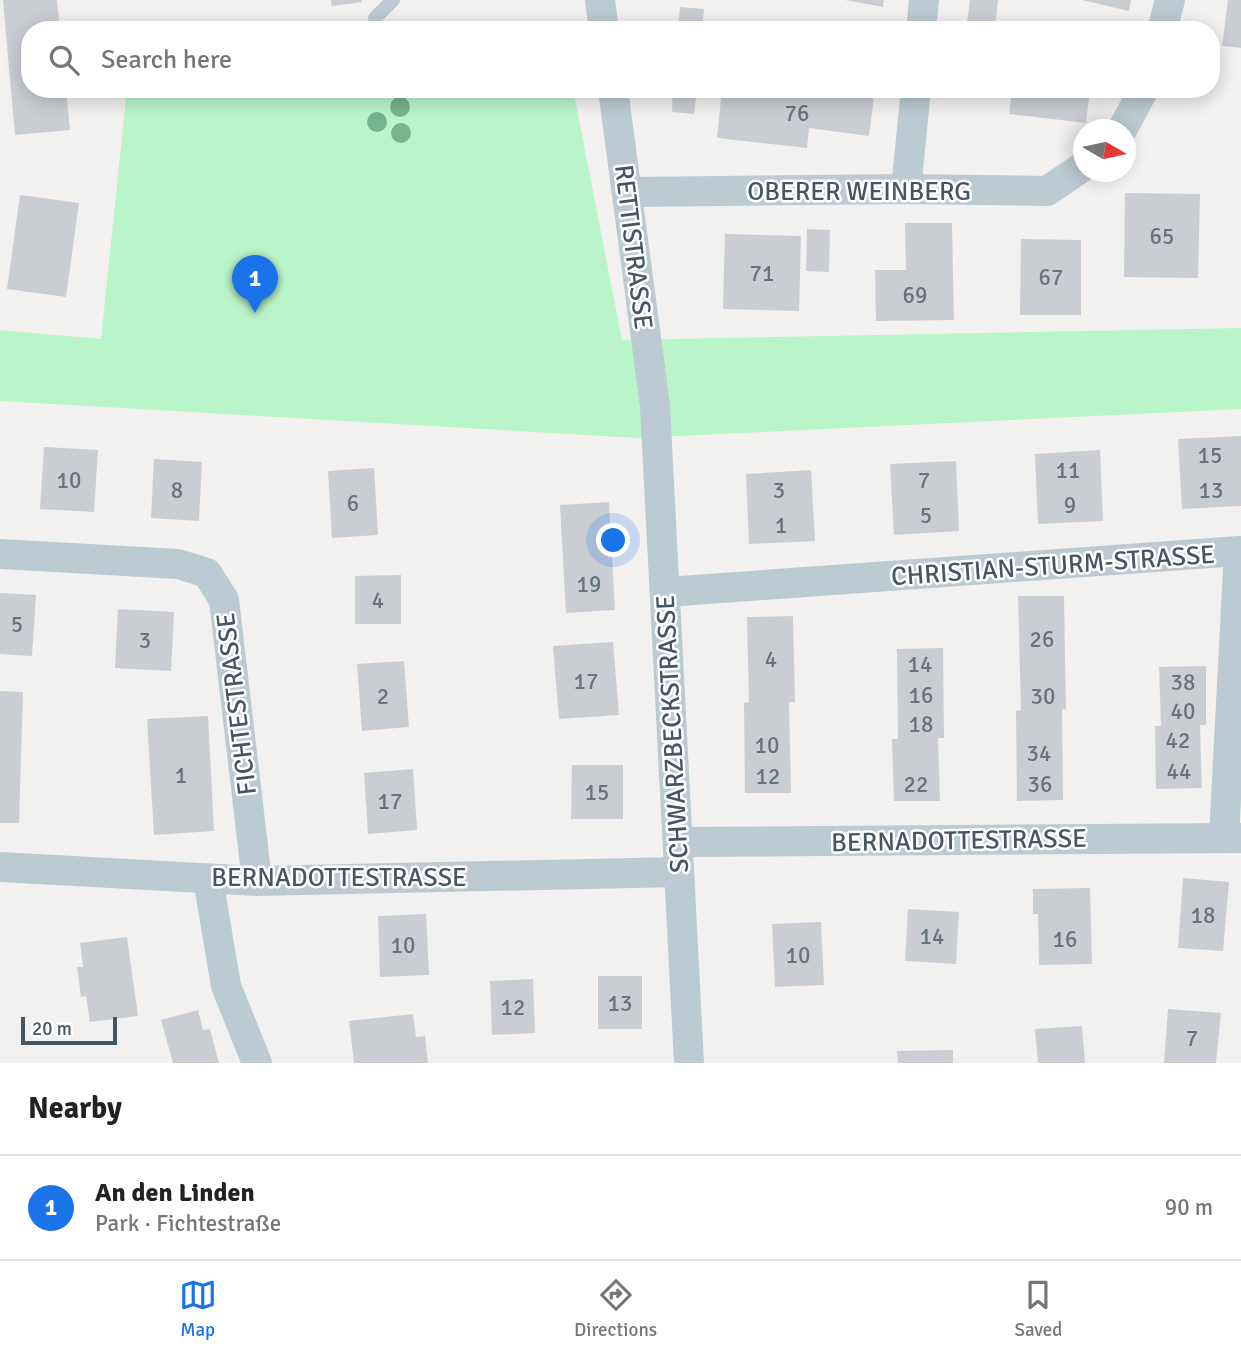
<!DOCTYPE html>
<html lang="en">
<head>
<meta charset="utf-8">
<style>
	body { margin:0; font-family:Signika,sans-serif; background:#f2f2f2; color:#222 }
	.compass { position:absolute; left:1073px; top:119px; width:63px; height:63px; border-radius:50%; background:#fff; box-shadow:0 4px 18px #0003; rotate:99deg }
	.scale { position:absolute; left:21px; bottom:18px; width:96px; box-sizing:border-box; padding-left:7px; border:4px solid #465660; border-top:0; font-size:19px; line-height:24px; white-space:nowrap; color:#465660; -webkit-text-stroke:5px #fff; paint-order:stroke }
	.you { position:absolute; left:614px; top:541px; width:24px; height:24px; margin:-18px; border:5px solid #fff; border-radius:50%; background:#1a73e8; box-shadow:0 0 0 10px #1a73e833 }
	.badge { display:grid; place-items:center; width:46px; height:46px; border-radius:50%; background:#1a73e8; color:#fff; font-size:23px; font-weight:700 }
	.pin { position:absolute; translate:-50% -58px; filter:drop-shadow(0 2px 4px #0008) }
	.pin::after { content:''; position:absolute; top:37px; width:24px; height:21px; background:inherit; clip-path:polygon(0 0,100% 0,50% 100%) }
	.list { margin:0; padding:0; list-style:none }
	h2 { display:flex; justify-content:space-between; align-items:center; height:91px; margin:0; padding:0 28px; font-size:30px }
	h2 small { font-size:23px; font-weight:400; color:#767676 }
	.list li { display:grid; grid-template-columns:46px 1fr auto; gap:21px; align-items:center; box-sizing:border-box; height:105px; padding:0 28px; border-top:2px solid #e0e0e0 }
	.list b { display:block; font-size:26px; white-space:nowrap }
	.list p { margin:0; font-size:23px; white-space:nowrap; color:#767676 }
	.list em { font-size:23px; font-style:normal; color:#767676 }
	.icon { flex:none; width:38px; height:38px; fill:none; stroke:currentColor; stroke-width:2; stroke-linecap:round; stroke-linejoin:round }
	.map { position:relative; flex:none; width:1241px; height:1063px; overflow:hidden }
	.search { position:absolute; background:#fff; box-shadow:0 4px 18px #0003; left:21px; right:21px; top:21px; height:77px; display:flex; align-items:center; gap:18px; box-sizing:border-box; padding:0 24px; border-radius:28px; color:#767676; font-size:26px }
	.sheet { height:196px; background:#fff }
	nav { display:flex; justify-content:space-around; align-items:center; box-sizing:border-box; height:98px; border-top:2px solid #e0e0e0; background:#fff; font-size:19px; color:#767676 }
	nav a { display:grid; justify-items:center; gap:4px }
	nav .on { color:#1a73e8 }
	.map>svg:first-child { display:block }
</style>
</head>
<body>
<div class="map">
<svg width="1241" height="1063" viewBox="0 0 1241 1063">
	<rect width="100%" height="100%" fill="#f3f0f0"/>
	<polygon fill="#baf5ca" points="127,89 573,89 622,340 1241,328 1241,409 637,438 0,401 0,330 101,339"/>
	<g fill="#caced3">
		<polygon points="3,0 57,0 60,30 30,30 30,89 66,89 70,130 15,135"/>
		<polygon points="331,0 362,0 362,2 332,6"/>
		<polygon points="845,0 884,0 883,7"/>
		<polygon points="970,0 998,0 995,30 966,29"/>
		<polygon points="1082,0 1131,0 1129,11"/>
		<polygon points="1228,0 1241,0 1241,48 1222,46"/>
		<polygon points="680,7 704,9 702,30 678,30"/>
		<polygon points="673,89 697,89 694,114 672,112"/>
		<polygon points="722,89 814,98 815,89 875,89 869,136 809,128 807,148 717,138"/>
		<polygon points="1012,89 1090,89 1086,123 1009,114"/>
		<polygon points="1125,193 1200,194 1198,278 1124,277"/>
		<polygon points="20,195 79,203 66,297 7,289"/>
		<polygon points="905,223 952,223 954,320 876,321 875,270 906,270"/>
		<polygon points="807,229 830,230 829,272 806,271"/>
		<polygon points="725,234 801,236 799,311 723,309"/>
		<polygon points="1021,239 1081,240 1081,315 1020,315"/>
		<polygon points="1241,436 1241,506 1182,509 1178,439"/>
		<polygon points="44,447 98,450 94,512 40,509"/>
		<polygon points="1100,450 1103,521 1038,524 1035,454"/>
		<polygon points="154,459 202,462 199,521 151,518"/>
		<polygon points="956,461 959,531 894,535 890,464"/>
		<polygon points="374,468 378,535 332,538 328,471"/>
		<polygon points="811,470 815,541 749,544 746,474"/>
		<polygon points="609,502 615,610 566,613 560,505"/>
		<polygon points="401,575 401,624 355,624 355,576"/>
		<polygon points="0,593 36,595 32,656 0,654"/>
		<polygon points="1018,596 1064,596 1066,710 1062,709 1063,800 1017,801 1016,711 1021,710"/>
		<polygon points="118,609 174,612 171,671 115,668"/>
		<polygon points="793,616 795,702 789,702 791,793 745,793 744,703 749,702 747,617"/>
		<polygon points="613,642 619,715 559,719 553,646"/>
		<polygon points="943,648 944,738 938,738 940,801 894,801 892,739 898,739 897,649"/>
		<polygon points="404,661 409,727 362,731 357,664"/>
		<polygon points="1206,666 1206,725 1200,725 1202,788 1156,789 1155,726 1161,726 1159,667"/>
		<polygon points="0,691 23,692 19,823 0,823"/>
		<polygon points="208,716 214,831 154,835 147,719"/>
		<polygon points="572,765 623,765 623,819 571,819"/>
		<polygon points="413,769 417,830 368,834 364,773"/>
		<polygon points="1183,878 1229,882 1223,951 1178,948"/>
		<polygon points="1090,888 1092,964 1039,965 1038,914 1033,914 1033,889"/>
		<polygon points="908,909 959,912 956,964 905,961"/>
		<polygon points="426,914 429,975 380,977 378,916"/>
		<polygon points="821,922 824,985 775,987 772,924"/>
		<polygon points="127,937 138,1016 90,1022 86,996 81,997 77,967 83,967 80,943"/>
		<rect x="598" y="976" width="44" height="53"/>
		<polygon points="533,979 535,1033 492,1035 490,981"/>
		<polygon points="1168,1009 1221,1013 1216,1063 1164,1063"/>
		<polygon points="198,1010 203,1030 210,1029 219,1063 173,1063 161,1020"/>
		<polygon points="413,1014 416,1037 425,1036 428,1063 354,1063 349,1021"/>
		<polygon points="1082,1026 1085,1063 1038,1063 1035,1029"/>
		<polygon points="953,1050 953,1063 898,1063 897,1051"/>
	</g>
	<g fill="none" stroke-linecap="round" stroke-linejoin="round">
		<polyline stroke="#bccad1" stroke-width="14" points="375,18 393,0"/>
		<g stroke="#bccad1" stroke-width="30">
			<polyline points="600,0 604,30"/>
			<polyline points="921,30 924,0"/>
			<polyline points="1162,30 1170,0"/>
			<polyline points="613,89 655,406 689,1063"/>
			<polyline points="1122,130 1144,89"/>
			<polyline points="906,189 916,89"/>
			<polyline points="628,192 906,189 1047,191 1084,166"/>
			<polyline points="0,554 178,564 207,573 224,600 257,881"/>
			<polyline points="666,592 1239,551 1224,837"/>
			<polyline points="678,842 1241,838"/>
			<polyline points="0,867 257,881 679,872"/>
			<polyline points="208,879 226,986 257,1063"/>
		</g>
	</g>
	<g fill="#74b58d">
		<circle cx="400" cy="107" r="10"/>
		<circle cx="377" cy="122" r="10"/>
		<circle cx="401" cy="133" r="10"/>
	</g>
	<g text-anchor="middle" stroke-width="5" stroke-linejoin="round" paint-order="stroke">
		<g font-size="23" fill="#67747d">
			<text x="797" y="121">76</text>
			<text x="1162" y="244">65</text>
			<text x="762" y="281">71</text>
			<text x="1051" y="285">67</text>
			<text x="915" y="303">69</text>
			<text x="1210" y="463">15</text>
			<text x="1068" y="478">11</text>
			<text x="69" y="488">10</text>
			<text x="924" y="488">7</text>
			<text x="177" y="498">8</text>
			<text x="779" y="498">3</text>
			<text x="1211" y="498">13</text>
			<text x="353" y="511">6</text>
			<text x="1070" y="513">9</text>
			<text x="926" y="523">5</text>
			<text x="781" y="533">1</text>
			<text x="589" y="592">19</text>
			<text x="378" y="608">4</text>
			<text x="17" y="632">5</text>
			<text x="1042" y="647">26</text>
			<text x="145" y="648">3</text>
			<text x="771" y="667">4</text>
			<text x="920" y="672">14</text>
			<text x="586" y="689">17</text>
			<text x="1183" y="690">38</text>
			<text x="921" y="703">16</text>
			<text x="383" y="704">2</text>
			<text x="1043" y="704">30</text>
			<text x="1183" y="719">40</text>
			<text x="921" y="732">18</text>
			<text x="1178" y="748">42</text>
			<text x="767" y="753">10</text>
			<text x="1039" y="761">34</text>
			<text x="1179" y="779">44</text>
			<text x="181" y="783">1</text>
			<text x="768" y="784">12</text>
			<text x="916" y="792">22</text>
			<text x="1040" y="792">36</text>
			<text x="597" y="800">15</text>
			<text x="390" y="809">17</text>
			<text x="1203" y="923">18</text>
			<text x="932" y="944">14</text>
			<text x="1065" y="947">16</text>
			<text x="403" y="953">10</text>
			<text x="798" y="963">10</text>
			<text x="620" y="1011">13</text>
			<text x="513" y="1015">12</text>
			<text x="1192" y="1046">7</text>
		</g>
		<g font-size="26" fill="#465660" stroke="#fff">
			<text x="859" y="200">OBERER WEINBERG</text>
			<text transform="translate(634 247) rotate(83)" y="9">RETTISTRASSE</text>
			<text transform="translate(1053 565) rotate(-4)" y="9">CHRISTIAN-STURM-STRASSE</text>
			<text transform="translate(236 704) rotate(-97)" y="9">FICHTESTRASSE</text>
			<text transform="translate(672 734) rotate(-93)" y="9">SCHWARZBECKSTRASSE</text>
			<text transform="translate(959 840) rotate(-1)" y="9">BERNADOTTESTRASSE</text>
			<text x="339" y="886">BERNADOTTESTRASSE</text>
		</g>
	</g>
</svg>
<svg class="compass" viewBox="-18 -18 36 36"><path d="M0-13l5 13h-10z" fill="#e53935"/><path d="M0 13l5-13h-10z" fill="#767676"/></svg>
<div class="scale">20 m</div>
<div class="you"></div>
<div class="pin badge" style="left:255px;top:313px">1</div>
<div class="search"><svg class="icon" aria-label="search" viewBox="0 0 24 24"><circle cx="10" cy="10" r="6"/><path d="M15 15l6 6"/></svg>Search here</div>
</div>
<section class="sheet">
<h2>Nearby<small></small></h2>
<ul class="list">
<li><span class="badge">1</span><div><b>An den Linden</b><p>Park · Fichtestraße</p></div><em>90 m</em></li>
</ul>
</section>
<nav>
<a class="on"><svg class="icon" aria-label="map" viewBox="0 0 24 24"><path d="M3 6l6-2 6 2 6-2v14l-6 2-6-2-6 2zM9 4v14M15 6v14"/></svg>Map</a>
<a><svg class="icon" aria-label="directions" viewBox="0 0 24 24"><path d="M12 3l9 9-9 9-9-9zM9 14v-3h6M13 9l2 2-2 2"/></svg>Directions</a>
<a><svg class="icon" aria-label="saved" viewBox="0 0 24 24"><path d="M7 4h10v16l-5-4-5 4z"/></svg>Saved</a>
</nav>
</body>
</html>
